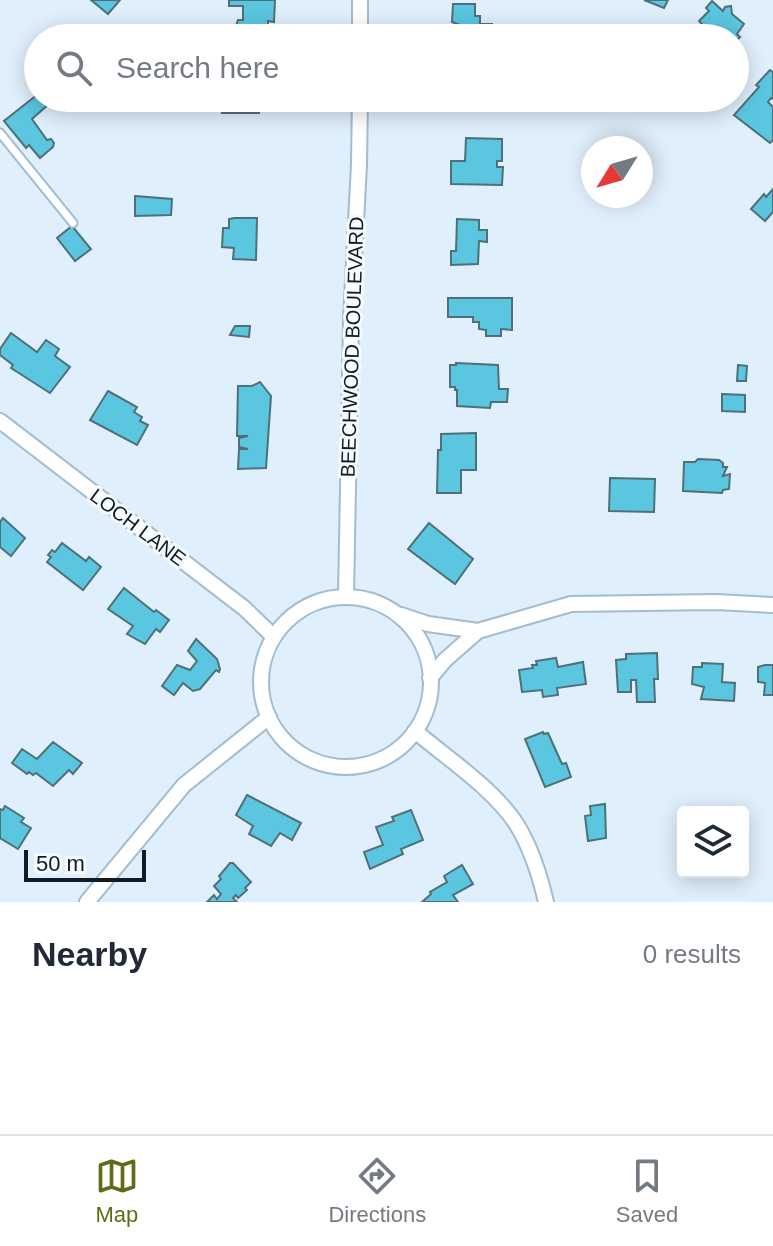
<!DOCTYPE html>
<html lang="en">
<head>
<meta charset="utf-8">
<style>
	body { margin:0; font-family:Helvetica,sans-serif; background:#f2f2f3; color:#1f2937 }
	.controls { position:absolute; right:24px; bottom:24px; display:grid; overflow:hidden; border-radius:8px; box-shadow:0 4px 20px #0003 }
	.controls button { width:72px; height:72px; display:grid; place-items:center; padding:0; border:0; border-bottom:2px solid #e0e1e3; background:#fff; color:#1f2937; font:40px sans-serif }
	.compass { position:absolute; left:581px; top:136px; width:72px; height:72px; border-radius:50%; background:#fff; box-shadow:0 4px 20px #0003; rotate:233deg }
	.scale { position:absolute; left:24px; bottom:20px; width:122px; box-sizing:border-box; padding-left:8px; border:4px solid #121b23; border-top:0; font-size:22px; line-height:28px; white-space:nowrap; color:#121b23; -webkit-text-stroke:6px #f5faff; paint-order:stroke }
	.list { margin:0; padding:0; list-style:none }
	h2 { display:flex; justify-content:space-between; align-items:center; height:104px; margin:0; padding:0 32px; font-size:34px }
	h2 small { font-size:26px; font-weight:400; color:#747a83 }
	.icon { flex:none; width:44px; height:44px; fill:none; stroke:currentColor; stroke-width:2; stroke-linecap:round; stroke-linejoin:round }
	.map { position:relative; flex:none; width:773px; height:902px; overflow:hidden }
	.search { position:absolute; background:#fff; box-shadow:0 4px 20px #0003; left:24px; right:24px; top:24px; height:88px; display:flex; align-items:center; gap:20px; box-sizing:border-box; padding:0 28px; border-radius:44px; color:#747a83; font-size:30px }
	.sheet { height:232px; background:#fff }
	nav { display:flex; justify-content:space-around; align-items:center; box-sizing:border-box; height:112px; border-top:2px solid #e0e1e3; background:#fff; font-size:22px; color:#747a83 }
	nav a { display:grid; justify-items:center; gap:4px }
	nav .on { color:#5e6c16 }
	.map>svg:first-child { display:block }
</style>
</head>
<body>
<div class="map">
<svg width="773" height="902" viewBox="0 0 773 902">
	<rect width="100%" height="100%" fill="#dfeffb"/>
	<g fill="#5ac6e0" stroke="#4f7079" stroke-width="2">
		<polygon points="91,0 120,0 108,14"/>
		<polygon points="229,0 275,0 274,22 268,21 268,35 242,35 242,29 236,26 238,20 243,20 243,6 229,6"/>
		<polygon points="644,0 668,0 664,8"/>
		<polygon points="712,1 723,11 725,7 731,6 732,14 744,24 737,34 740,37 735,42 735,38 715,38 699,21 709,11 706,8"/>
		<polygon points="453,4 475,4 475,16 480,16 480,24 492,24 492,38 461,38 460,25 452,22"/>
		<polygon points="770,70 773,72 773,99 771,98 768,102 773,107 773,140 770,143 734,115 759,87 756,85"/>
		<polygon points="38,94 38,98 44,98 49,104 32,119 47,140 51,139 54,143 53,147 40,158 29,145 26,148 4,121"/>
		<polygon points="231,98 259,98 259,113 222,113 222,100 231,100"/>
		<polygon points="466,138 502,139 502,161 497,161 497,167 503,167 502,185 451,184 451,161 465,161"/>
		<polygon points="773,189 773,212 765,221 751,209 764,194 766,197"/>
		<polygon points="135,196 172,199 171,215 135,216"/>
		<polygon points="234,218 257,218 256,260 233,259 234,248 222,247 223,228 229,228 229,219"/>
		<polygon points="457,219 479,220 479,230 487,230 487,242 479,241 478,264 451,265 451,251 456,251"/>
		<polygon points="72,226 91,249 75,261 57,238"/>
		<polygon points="448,298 512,298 512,330 501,329 501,336 486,336 486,330 479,329 479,322 473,322 473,317 448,317"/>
		<polygon points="235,326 250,326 249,337 230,335"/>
		<polygon points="11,333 37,352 46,340 59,349 55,356 70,367 50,393 11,368 13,365 0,355 0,349"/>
		<polygon points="456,363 498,365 499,389 508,389 507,402 491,402 490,408 457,406 457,390 455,390 455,387 450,387 450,365 456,365"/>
		<polygon points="738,365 747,366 746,381 737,381"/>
		<polygon points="260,382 271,396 266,468 238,469 239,449 248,449 239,447 239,438 248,436 237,436 238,386 252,386"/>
		<polygon points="108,391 137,407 134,412 142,417 140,421 148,425 137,445 90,420"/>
		<polygon points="722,394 745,395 745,412 722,411"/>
		<polygon points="476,433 476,470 461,470 461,493 437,493 438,450 441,450 441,434"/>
		<polygon points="698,459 719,460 723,463 723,467 727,467 723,476 730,474 729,489 723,490 722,493 683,491 684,462 695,462"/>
		<polygon points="610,478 655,479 654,512 609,511"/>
		<polygon points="3,518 25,538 11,556 0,547 0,522"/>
		<polygon points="429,523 473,559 455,584 408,549"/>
		<polygon points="62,543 86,561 89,557 101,567 83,590 47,562 51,557 48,555 52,550 55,552"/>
		<polygon points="124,588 154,612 156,610 169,620 160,632 156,629 145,644 127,634 133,626 108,609"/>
		<polygon points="196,639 217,659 220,669 219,672 216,670 200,689 193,691 183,683 174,695 162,686 177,665 190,670 197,661 188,651"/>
		<polygon points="657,653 658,679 654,679 655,702 637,702 636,680 631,680 631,692 618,692 616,660 626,659 626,654"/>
		<polygon points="556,658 558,667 583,662 586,684 557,688 558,695 543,697 542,690 522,692 519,670 533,668 532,665 537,665 536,661"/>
		<polygon points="702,663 723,664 722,682 735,683 734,701 701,699 704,687 692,684 693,667 702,667"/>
		<polygon points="765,665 773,665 773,695 764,695 765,683 758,682 758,667"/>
		<polygon points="543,732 544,734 548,733 562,764 566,763 571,777 545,787 525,739"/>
		<polygon points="53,742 82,763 73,774 69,770 53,786 36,773 33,775 29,772 27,774 12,763 22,749 37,759"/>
		<polygon points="247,795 301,823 292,840 280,833 271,846 249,834 253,826 236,815"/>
		<polygon points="605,804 606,838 588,841 585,816 591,815 590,806"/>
		<polygon points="5,806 24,818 21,822 31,828 18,849 0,838 0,809 3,810"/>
		<polygon points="411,810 423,840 401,849 403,854 370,869 364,852 383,845 376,827 394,821 392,817"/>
		<polygon points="230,863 233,863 251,882 245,888 247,890 238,898 236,895 233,898 237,902 207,902 214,895 217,899 221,894 214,886 221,879 219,876"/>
		<polygon points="462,865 473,884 453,895 458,902 422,902 431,894 430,892 447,882 444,876"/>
	</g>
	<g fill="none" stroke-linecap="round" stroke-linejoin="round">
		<g stroke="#a2bcd0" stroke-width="11">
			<polyline id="service" points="0,133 73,223"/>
		</g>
		<g stroke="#a2bcd0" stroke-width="18">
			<g id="minor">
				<polyline points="360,38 360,0"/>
				<polyline points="0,421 244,608 274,637"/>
				<polyline points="346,597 351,319 359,164 360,98"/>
				<circle cx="346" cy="682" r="85"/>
				<polyline points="401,615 428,624 478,631"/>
				<polyline points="430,678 445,660 478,631 571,604 716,602 773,605"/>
				<path d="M415 731C447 758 495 790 517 825 531 848 540 876 546 902"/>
				<polyline points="87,902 184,785 269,717"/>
			</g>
		</g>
		<use href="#service" stroke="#fff" stroke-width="7"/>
		<use href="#minor" stroke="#fff" stroke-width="14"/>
	</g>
	<g text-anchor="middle" stroke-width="6" stroke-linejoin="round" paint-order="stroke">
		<g font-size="20" fill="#121b23" stroke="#f5faff">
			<text transform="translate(352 347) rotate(-88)" y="7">BEECHWOOD BOULEVARD</text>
			<text transform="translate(138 527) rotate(37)" y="7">LOCH LANE</text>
		</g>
	</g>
</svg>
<div class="controls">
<button><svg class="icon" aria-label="layers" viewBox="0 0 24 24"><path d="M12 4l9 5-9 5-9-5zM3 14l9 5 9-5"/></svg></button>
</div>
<svg class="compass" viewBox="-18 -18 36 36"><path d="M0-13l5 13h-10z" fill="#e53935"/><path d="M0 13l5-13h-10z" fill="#747a83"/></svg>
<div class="scale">50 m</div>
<div class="search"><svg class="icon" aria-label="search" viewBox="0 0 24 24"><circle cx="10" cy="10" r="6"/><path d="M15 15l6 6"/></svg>Search here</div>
</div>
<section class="sheet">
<h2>Nearby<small>0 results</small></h2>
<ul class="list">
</ul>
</section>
<nav>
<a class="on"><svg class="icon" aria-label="map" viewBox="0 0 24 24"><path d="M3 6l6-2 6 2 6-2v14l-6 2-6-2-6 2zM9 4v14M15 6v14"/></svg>Map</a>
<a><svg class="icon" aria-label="directions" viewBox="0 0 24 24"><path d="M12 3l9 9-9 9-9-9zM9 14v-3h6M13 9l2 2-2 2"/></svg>Directions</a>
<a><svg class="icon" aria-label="saved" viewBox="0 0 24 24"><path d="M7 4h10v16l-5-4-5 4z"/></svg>Saved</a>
</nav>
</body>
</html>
